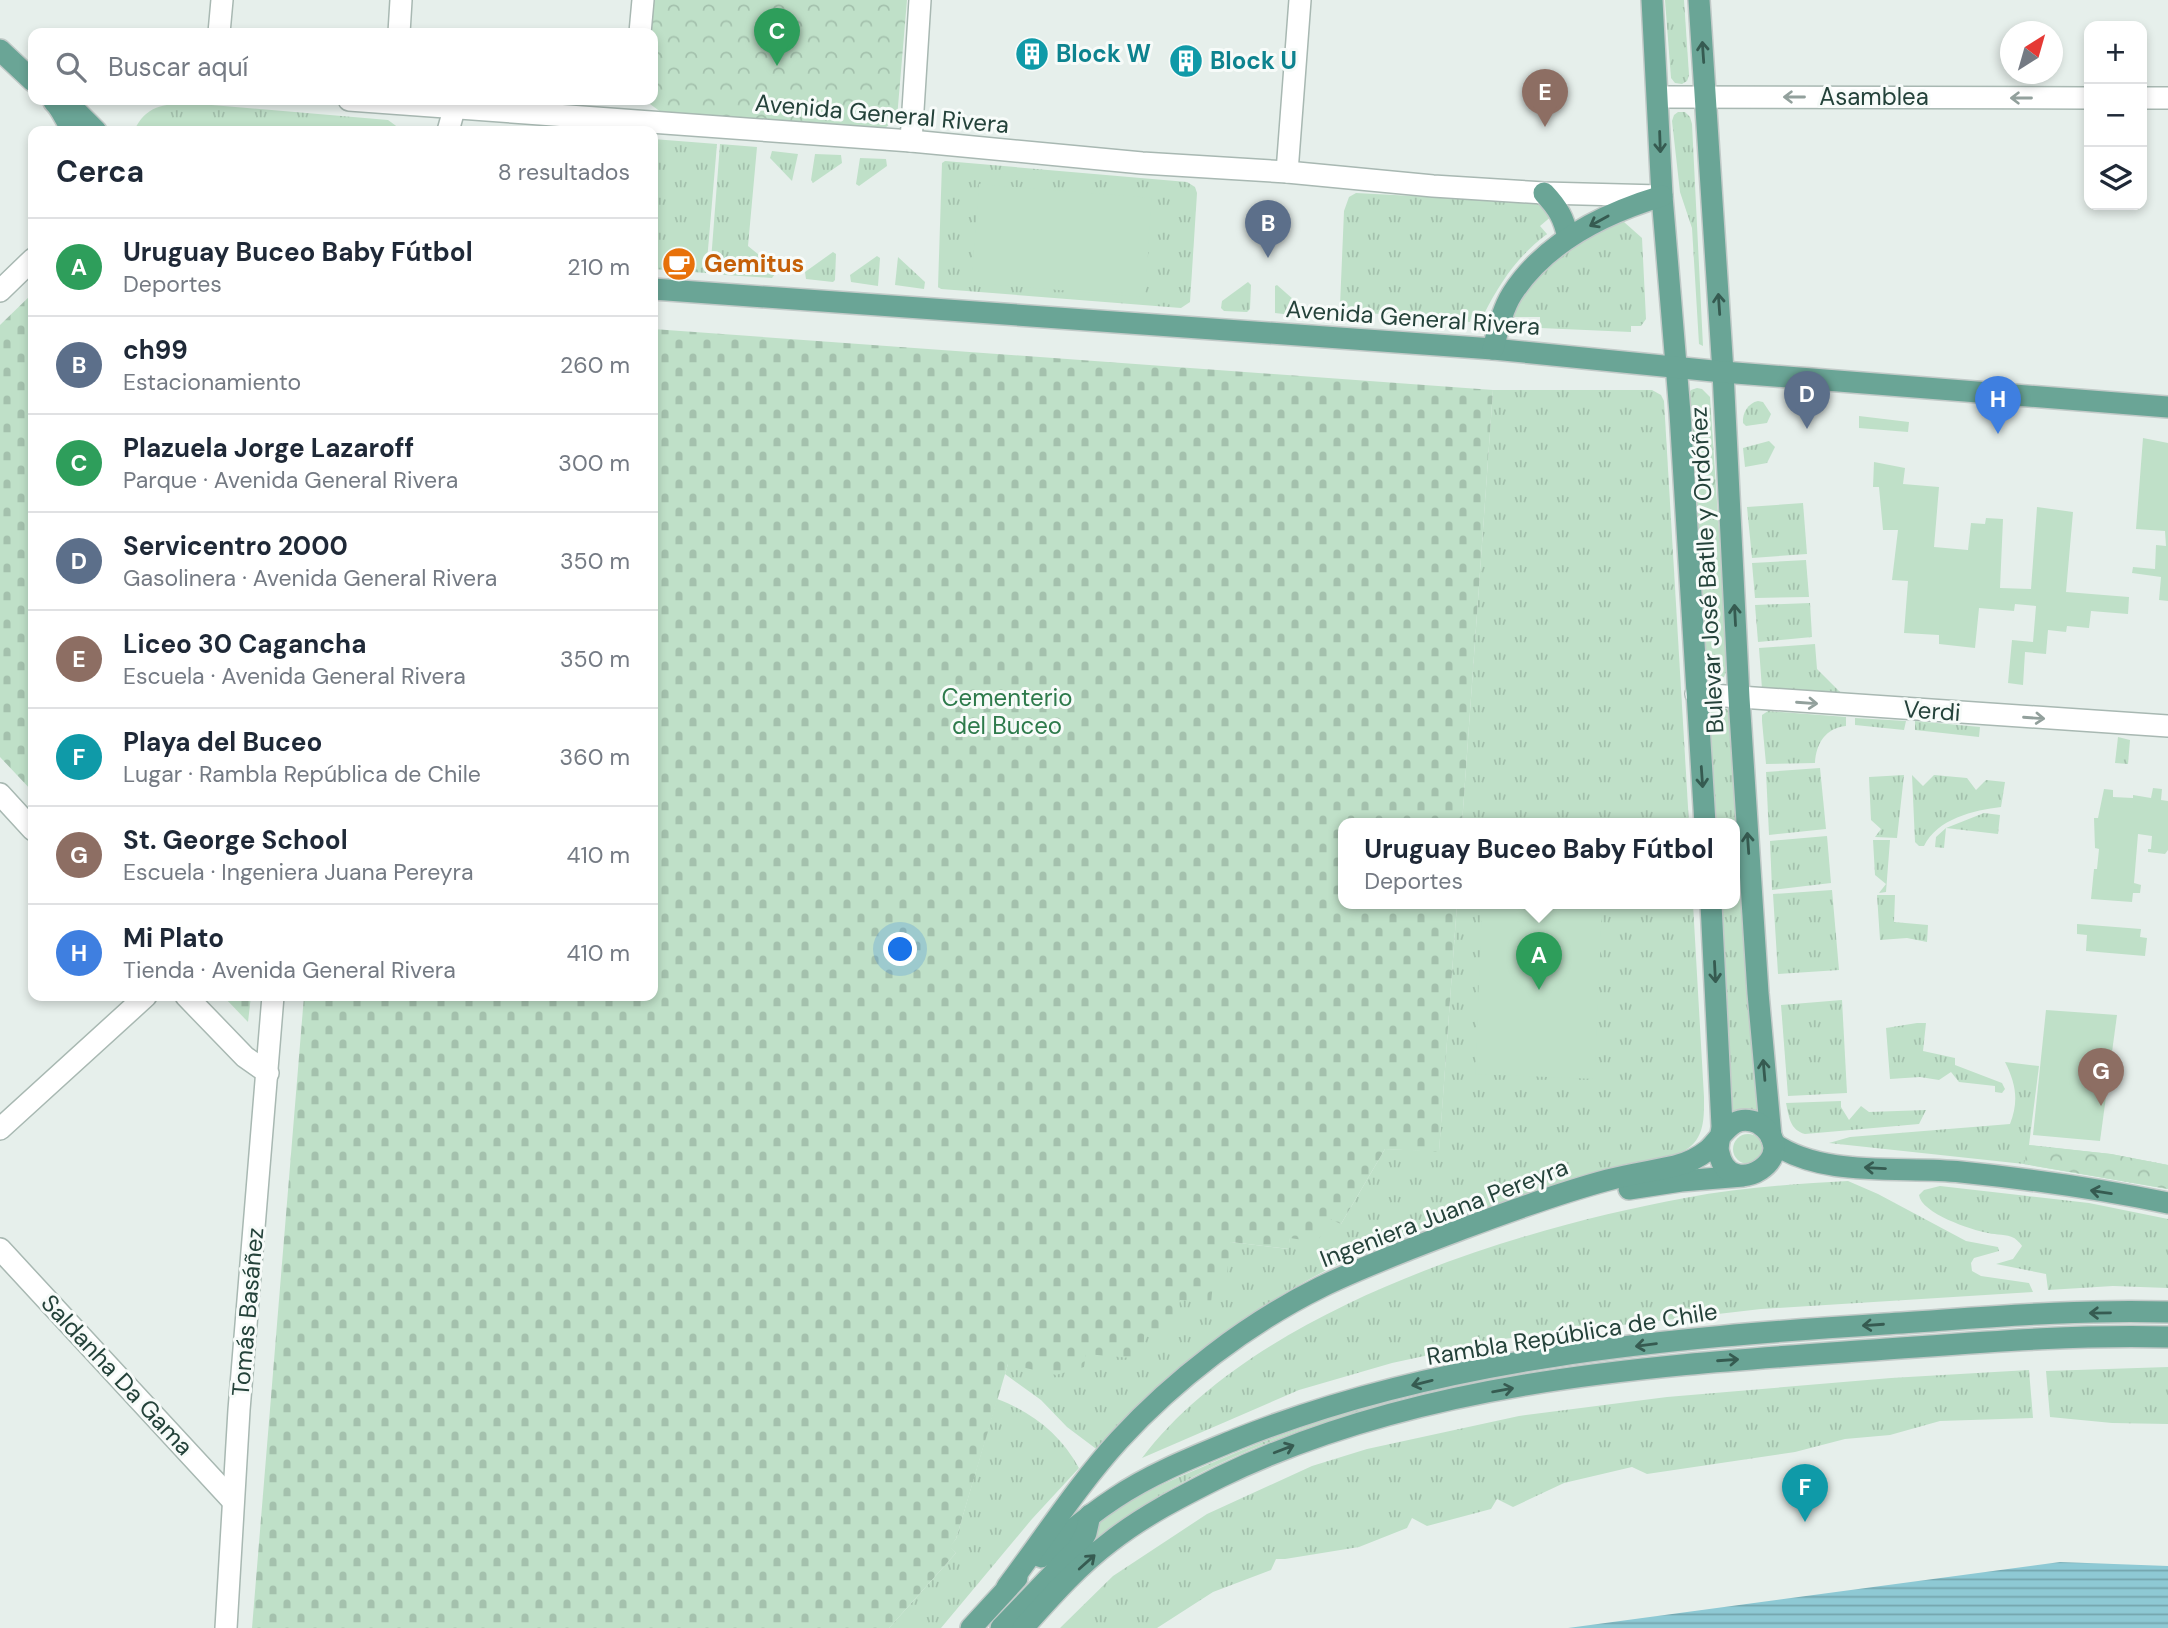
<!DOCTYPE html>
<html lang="es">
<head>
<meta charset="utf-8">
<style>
	body { margin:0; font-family:"DM Sans",sans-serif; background:#f2f2f3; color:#1f2937 }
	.controls { position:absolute; right:21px; top:21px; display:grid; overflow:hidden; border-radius:14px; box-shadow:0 4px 10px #0003 }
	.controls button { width:63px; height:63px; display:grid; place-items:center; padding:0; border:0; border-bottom:2px solid #e0e1e3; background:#fff; color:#1f2937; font:35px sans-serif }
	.compass { position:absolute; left:2000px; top:21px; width:63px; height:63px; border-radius:50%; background:#fff; box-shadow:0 4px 10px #0003; rotate:37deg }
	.you { position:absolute; left:901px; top:950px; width:24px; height:24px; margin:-18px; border:5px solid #fff; border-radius:50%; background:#1a73e8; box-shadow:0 0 0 10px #1a73e833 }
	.badge { display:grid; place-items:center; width:46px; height:46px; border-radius:50%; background:#7f5249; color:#fff; font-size:23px; font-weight:700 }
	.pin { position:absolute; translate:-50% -58px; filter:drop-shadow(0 2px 4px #0008) }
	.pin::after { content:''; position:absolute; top:37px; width:24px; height:21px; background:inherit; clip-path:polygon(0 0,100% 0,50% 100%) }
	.popup { position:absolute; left:1338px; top:818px; width:402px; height:91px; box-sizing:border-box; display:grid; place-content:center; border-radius:14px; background:#fff; filter:drop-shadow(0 2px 5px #0005); font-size:23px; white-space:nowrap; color:#747a83 }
	.popup b { font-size:26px; color:#1f2937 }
	.popup::after { content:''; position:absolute; left:50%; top:100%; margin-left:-14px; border:14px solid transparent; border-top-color:#fff }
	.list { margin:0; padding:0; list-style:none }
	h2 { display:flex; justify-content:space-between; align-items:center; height:91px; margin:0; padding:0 28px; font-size:30px }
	h2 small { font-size:23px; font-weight:400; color:#747a83 }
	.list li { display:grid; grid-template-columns:46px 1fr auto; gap:21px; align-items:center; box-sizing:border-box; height:98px; padding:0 28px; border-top:2px solid #e0e1e3 }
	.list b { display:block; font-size:26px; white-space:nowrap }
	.list p { margin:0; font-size:23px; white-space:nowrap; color:#747a83 }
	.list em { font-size:23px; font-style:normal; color:#747a83 }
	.icon { flex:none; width:38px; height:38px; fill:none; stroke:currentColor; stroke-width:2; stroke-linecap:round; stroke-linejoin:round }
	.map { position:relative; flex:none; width:2168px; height:1628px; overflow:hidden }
	.search { position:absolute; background:#fff; box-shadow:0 4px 10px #0003; left:28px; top:28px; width:630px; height:77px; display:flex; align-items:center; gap:18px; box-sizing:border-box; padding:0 24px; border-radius:14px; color:#747a83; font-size:26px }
	.panel { position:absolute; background:#fff; box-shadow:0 4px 10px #0003; left:28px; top:126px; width:630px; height:875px; border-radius:14px }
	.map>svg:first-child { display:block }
</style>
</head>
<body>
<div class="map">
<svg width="2168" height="1628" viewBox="0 0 2168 1628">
	<defs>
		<pattern id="grass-tufts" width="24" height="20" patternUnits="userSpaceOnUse" patternTransform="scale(1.75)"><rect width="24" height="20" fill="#bfe0c8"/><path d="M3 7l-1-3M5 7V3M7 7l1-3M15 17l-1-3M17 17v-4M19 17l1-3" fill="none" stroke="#a4c1ad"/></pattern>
		<pattern id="cemetery-stones" width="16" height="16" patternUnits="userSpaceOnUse" patternTransform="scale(1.75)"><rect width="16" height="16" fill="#bfe0c8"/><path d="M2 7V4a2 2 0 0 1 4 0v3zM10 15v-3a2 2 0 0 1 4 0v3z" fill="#a4c1ad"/></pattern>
		<pattern id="park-crowns" width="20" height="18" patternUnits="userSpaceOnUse" patternTransform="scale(1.75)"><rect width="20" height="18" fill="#bfe0c8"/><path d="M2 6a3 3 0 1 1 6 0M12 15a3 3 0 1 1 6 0" fill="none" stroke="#a4c1ad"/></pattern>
		<pattern id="water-rules" width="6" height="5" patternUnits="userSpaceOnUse" patternTransform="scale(1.75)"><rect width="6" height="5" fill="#8ec9d4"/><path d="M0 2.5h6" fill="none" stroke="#74a5ad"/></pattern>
	</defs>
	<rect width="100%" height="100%" fill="#e6efeb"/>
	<g fill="url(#grass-tufts)">
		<polygon points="1665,0 1684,0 1689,75 1687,81 1682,84 1675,83 1671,78"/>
		<path d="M188 103 388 120 403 131H134C145 106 163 104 188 103Z"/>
		<polygon points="1678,112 1685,112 1690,117 1692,124 1703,346 1699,344 1692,228 1680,192 1672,121 1674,115"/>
		<polygon points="653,139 717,144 706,273 653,269"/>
		<polygon points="720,144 757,147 748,246 774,267 775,274 772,278 710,274"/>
		<polygon points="772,151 798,154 792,181 770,158"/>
		<polygon points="815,154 841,155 842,163 813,183 811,180"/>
		<polygon points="860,158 886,159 887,166 859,186 856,184"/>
		<polygon points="945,161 1187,182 1195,187 1197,193 1190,302 1181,308 941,289 938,287 942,163"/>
		<path d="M1356 193 1527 202 1541 204 1553 215 1540 226 1547 234C1517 257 1501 281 1484 314L1472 313 1470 322 1346 311 1340 306 1344 211 1349 197Z"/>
		<path d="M1628 217 1624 222 1642 238 1646 319 1641 326H1631V332L1540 328V317H1513C1533 266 1582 240 1628 217Z"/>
		<polygon points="833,252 836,254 835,280 833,282 806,279 805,272"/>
		<polygon points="877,256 880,258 878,286 851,282 850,275"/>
		<polygon points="898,257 925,282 924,289 895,285"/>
		<polygon points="1248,282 1251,285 1250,309 1247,312 1224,311 1221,308 1222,301"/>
		<polygon points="1277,285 1302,307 1304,311 1300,316 1275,313 1275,286"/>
		<polygon points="1697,388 1702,389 1710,397 1728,667 1724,677 1716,679 1709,676 1706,669 1688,394 1691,390"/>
		<polygon points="1493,390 1652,390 1661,395 1664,401 1689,824 1462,824"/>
		<path d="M1758 401 1763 402 1771 414 1767 423 1746 426 1743 423C1742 413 1748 403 1758 401Z"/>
		<polygon points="1769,441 1775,447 1767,463 1745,467 1743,448"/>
		<polygon points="1803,503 1807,554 1752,558 1747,507"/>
		<polygon points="1806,560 1809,597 1755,598 1752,563"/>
		<polygon points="1810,603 1812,637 1758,642 1755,605"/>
		<polygon points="1815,644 1817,669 1841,693 1762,689 1759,648"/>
		<polygon points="1720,707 1727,709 1731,715 1756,1095 1760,1115 1730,1119 1719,904 1735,904 1735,824 1715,824 1709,717 1711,712"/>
		<path d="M1768 711 1846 717V726C1826 728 1816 743 1815 763L1766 764 1762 721V715Z"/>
		<polygon points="1855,718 1906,721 1904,730 1855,725"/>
		<polygon points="1915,721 1980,727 1979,737 1915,730"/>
		<polygon points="2118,737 2130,740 2128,764 2115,763"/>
		<polygon points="1820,768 1826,829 1769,835 1766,772"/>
		<polygon points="1904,775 1897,838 1875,837 1881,829 1871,820 1869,777"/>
		<path d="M1912 775 1923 786 1934 775 1967 778 1976 790 1986 780 2005 782 2001 807C1974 810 1937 819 1924 846H1919L1915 842Z"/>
		<polygon points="1984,813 2000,815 1998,834 1946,828 1944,848 1935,847 1936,837 1946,828"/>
		<polygon points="1827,836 1831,883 1772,890 1770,841"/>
		<polygon points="1873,840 1890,840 1886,892 1879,893 1886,884 1875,875"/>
		<polygon points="1832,890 1839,970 1778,974 1773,894"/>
		<polygon points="1877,895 1895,895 1894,922 1928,925 1927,942 1907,938 1880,940"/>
		<path d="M1457 904H1693L1704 1097C1704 1114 1705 1134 1691 1146 1677 1159 1648 1159 1630 1164 1601 1171 1573 1181 1544 1190 1469 1213 1391 1236 1321 1273 1235 1318 1161 1377 1099 1451L1067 1427 1041 1400 1005 1374 1008 1364 1086 1354 1145 1327 1214 1272 1231 1242 1288 1249 1290 1238 1331 1218 1341 1224 1385 1149 1439 1151Z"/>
		<polygon points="1842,1000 1847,1093 1788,1096 1781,1005"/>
		<polygon points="1917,1023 1926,1023 1923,1051 1955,1058 1955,1065 2002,1083 2005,1089 2002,1093 1995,1092 1995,1086 1959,1082 1951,1072 1939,1080 1920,1077 1890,1079 1886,1028"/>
		<path d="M2005 1062 2039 1066 2029 1145 2111 1154 2168 1165V1189L2024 1164 1829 1143 1850 1137 2010 1124C2019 1101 2016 1084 2005 1062Z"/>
		<path d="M1841 1101V1107L1849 1120 1861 1106 1869 1112 1926 1110 1919 1124 1805 1134C1790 1130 1789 1117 1786 1103Z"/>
		<circle cx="1748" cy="1149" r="15"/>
		<path d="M1848 1181 1878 1194 1966 1241 1998 1247 1999 1251 1974 1258 1971 1263 1972 1271 1981 1276 2029 1283 2033 1292 1761 1309 1503 1339 1392 1363 1299 1390 1142 1458C1253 1311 1510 1230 1685 1198 1738 1188 1794 1184 1848 1181Z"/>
		<path d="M1940 1186 2089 1203 2168 1219V1288L2113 1286 2048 1290 2046 1274 1996 1264 2013 1259 2022 1246C2021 1244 2016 1239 2014 1238 2007 1234 1996 1235 1988 1233 1971 1230 1921 1213 1919 1195L1924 1190Z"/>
		<polygon points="2168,1367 2168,1424 2112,1423 2050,1417 2046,1371"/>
		<polygon points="2029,1370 2033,1418 1940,1421 1890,1435 1845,1439 1795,1452 1647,1474 1632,1467 1564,1483 1513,1507 1497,1499 1491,1509 1427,1526 1412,1518 1407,1528 1359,1547 1285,1559 1276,1559 1271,1570 1213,1592 1157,1628 1060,1628 1113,1576 1207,1514 1312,1466 1367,1449 1519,1416 1667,1397 1891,1378"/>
		<path d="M997 1399C1032 1412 1061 1435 1079 1468L1032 1519 941 1628H889L956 1553 949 1547 956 1539Z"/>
		<path d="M1397 1399V1401C1283 1431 1183 1471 1090 1543L1092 1527C1123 1501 1162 1484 1200 1468 1264 1440 1329 1416 1397 1399Z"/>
	</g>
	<g fill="url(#cemetery-stones)">
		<polygon points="33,293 33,792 0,757 0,325"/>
		<polygon points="653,329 1493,390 1462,824 1343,824 1343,904 1457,904 1439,1152 1385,1149 1341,1224 1330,1219 1317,1242 1290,1238 1289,1249 1231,1242 1227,1273 1214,1273 1211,1303 1180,1300 1176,1332 1145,1328 1142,1359 1086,1354 1084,1367 1056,1375 1008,1364 956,1539 950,1547 956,1553 889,1628 252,1628 304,996 653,996"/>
		<polygon points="223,996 251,996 248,1022"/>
	</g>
	<g fill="url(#park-crowns)">
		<polygon points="654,0 907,0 897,118 885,128 874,130 665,115 650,104 649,100 653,100 651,33"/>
		<polygon points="2028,1145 2111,1154 2168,1165 2168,1189 2024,1164"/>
	</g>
	<g fill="#bfe0c8">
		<polygon points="979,184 1152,198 1145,297 971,283"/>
		<polygon points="1859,416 1909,422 1908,432 1859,428"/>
		<polygon points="2143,438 2168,443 2168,601 2159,600 2161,577 2132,573 2133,567 2155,569 2156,545 2166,546 2165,531 2136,529"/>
		<polygon points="1874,462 1905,468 1903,484 1939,487 1934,547 1968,550 1971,523 1985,524 1986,518 2003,519 2000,588 2031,589 2037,507 2073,512 2066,592 2129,597 2128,614 2091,611 2089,628 2067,626 2066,632 2048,630 2046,654 2025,652 2023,685 2008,683 2012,640 2033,642 2036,606 2015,604 2014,611 1979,608 1975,648 1939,644 1939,635 1904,633 1908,581 1892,580 1898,530 1883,530 1879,487 1873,487"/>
		<polygon points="2153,788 2162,789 2161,800 2168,801 2168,850 2165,854 2148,852 2148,849 2151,849 2152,836 2138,834 2134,883 2141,885 2140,893 2133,893 2132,902 2091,899 2094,869 2097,869 2099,849 2095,848 2094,818 2098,818 2104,789 2113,790 2113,797 2133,798 2133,795 2151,798"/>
		<polygon points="1482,904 1602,906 1595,1079 1475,1074"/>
		<polygon points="2077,924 2141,929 2140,937 2147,938 2145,956 2086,951 2087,935 2077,934"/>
		<polygon points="2046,1010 2117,1015 2100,1141 2033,1135"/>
	</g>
	<polygon fill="url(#water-rules)" points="2060,1562 2168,1566 2168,1628 1568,1628"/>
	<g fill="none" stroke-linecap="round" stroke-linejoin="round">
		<g stroke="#a8b8b2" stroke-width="24">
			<g id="minor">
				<polyline points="219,33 222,0"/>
				<polyline points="399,33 401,0"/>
				<polyline points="640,33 643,0"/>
				<polyline points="1658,97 2089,98"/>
				<polyline points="2142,98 2168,98"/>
				<polyline points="349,100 911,141 1142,163 1287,172 1433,186 1544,193 1660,196"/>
				<polyline points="448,131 455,106"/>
				<polyline points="911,141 920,0"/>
				<polyline points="1287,172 1300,0"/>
				<polyline points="0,291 33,259"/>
				<polyline points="1696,694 2168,726"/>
				<polyline points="0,794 33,830"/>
				<polyline points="186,996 245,1057 268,1073"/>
				<polyline points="0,1129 146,996"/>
				<polyline points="0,1249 233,1501"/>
				<polyline points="226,1628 239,1410 273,996"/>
			</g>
		</g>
		<g stroke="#c2cac8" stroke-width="24">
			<g id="major">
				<polyline points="1652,0 1662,196 1680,413 1705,824"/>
				<polyline points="1699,0 1723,372 1739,698 1758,993 1771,1137"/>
				<polyline points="0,50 33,81"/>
				<path d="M54 102C63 110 65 122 74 131"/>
				<polyline points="60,107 76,111 96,131"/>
				<path d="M1544 193C1558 208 1564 218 1568 238"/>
				<polyline points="653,289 1493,349 1723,372 2168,407"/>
				<path d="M1493 349C1498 330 1502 310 1512 294 1546 241 1605 213 1662 196"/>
				<path d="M1773 1143C1823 1178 1901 1166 1961 1172 2030 1179 2100 1189 2168 1203"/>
				<polyline points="1629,1189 1681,1181 1743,1176"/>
				<path d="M1041 1557C1064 1536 1089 1515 1115 1498 1152 1473 1196 1456 1237 1439 1441 1357 1667 1338 1885 1324 1979 1318 2074 1309 2168 1312"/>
				<path d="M1007 1587C1044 1538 1078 1485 1119 1440 1174 1380 1248 1323 1321 1287 1366 1265 1415 1247 1462 1229 1510 1211 1559 1193 1608 1180 1630 1174 1653 1171 1675 1166 1688 1163 1698 1158 1708 1150 1724 1135 1732 1112 1758 1123 1807 1156 1729 1204 1719 1153 1716 1144 1722 1135 1722 1126L1711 904"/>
				<polyline points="971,1628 1017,1578"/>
				<polyline points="1001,1628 1078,1548 1086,1533 1090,1515"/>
				<path d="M1023 1628C1050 1598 1077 1567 1110 1542 1143 1516 1182 1496 1220 1477 1414 1383 1633 1367 1845 1352 1952 1345 2060 1334 2168 1337"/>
			</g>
		</g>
		<use href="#minor" stroke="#fff" stroke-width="21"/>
		<use href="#major" stroke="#6aa596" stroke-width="21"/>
	</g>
	<defs><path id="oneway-shaft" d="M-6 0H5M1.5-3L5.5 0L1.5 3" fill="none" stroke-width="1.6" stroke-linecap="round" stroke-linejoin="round" transform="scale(1.75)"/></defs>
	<g stroke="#365b51">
		<use href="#oneway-shaft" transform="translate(1703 52) rotate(-94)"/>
		<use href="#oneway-shaft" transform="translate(1660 142) rotate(88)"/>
		<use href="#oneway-shaft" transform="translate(1599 221) rotate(151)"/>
		<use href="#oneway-shaft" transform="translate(1719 304) rotate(-94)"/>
		<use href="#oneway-shaft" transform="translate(1735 615) rotate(-93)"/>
		<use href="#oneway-shaft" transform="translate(1702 777) rotate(86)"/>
		<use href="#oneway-shaft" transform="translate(1748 843) rotate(-94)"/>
		<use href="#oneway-shaft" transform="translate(1715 972) rotate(87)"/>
		<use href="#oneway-shaft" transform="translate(1764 1070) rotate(-95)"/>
		<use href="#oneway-shaft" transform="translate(1875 1168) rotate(-177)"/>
		<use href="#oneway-shaft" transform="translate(2101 1192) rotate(-171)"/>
		<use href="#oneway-shaft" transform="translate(2100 1313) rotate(179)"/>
		<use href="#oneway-shaft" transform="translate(1873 1325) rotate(176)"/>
		<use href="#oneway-shaft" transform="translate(1646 1345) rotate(173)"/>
		<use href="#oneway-shaft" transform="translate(1728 1360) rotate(-4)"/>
		<use href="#oneway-shaft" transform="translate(1422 1383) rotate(166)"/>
		<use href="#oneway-shaft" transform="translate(1503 1390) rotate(-10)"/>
		<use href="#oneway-shaft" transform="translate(1284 1449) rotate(-21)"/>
		<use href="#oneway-shaft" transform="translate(1087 1562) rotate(-42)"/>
	</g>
	<g stroke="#92a09c">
		<use href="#oneway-shaft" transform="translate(1794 97) rotate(-180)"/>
		<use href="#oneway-shaft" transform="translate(2021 98) rotate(-180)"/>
		<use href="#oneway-shaft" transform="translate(1807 703) rotate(4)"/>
		<use href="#oneway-shaft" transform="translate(2034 718) rotate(4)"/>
	</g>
	<defs>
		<g id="building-disc" transform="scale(1.75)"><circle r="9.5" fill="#0f9aa8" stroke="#f7fbf9"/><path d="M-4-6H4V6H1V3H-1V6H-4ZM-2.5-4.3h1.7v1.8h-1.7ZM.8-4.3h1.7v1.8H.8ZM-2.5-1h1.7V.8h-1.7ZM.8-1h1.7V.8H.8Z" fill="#fff"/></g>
		<g id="cafe-disc" transform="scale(1.75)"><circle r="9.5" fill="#e8710a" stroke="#f7fbf9"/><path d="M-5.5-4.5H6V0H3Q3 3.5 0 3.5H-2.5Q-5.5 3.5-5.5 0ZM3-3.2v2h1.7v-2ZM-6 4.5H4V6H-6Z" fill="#fff"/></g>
	</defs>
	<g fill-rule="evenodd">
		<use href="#building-disc" x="1032" y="54"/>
		<use href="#building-disc" x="1186" y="61"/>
		<use href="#cafe-disc" x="679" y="264"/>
	</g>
	<g text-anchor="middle" stroke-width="6" stroke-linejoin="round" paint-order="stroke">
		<g font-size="24" font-weight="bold" fill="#0d838f" stroke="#f7fbf9" text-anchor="start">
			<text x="1056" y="62">Block W</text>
			<text x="1210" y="69">Block U</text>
		</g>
		<g font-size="24" fill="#24423a" stroke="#f7fbf9">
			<text x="1874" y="105">Asamblea</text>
			<text transform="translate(882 114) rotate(5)" y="8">Avenida General Rivera</text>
			<text transform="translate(1413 318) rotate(4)" y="8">Avenida General Rivera</text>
			<text transform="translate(1707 570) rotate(-93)" y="8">Bulevar José Batlle y Ordóñez</text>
			<text transform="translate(1932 711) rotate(4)" y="8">Verdi</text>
			<text transform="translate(1444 1213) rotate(-21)" y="8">Ingeniera Juana Pereyra</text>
			<text transform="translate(248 1312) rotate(-85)" y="8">Tomás Basáñez</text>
			<text transform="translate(1572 1334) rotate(-9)" y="8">Rambla República de Chile</text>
			<text transform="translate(117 1375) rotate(47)" y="8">Saldanha Da Gama</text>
		</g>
		<g font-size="24" font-weight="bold" fill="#c56008" stroke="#f7fbf9" text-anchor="start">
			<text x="704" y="272">Gemitus</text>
		</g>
		<g font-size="24" fill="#2d7a4b" stroke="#f7fbf9">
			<text x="1007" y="706">Cementerio<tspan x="1007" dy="28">del Buceo</tspan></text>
		</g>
	</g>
</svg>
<div class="controls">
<button>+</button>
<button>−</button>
<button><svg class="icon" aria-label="layers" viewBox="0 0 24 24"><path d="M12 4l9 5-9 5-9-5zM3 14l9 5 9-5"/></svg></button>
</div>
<svg class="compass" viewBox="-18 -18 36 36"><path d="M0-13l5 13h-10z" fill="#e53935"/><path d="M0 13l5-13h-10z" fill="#747a83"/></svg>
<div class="you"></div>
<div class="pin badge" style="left:1539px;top:990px;background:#2e9e5b">A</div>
<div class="popup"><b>Uruguay Buceo Baby Fútbol</b>Deportes</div>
<div class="pin badge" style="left:1268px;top:258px;background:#5c6f8a">B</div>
<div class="pin badge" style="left:777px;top:66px;background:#2e9e5b">C</div>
<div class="pin badge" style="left:1807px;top:429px;background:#5c6f8a">D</div>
<div class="pin badge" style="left:1545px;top:127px;background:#8d6e63">E</div>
<div class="pin badge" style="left:1805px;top:1522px;background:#0f9aa8">F</div>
<div class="pin badge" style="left:2101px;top:1106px;background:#8d6e63">G</div>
<div class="pin badge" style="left:1998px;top:434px;background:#3f7fe0">H</div>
<div class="search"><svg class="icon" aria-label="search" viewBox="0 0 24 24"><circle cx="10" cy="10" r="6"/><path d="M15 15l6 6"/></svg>Buscar aquí</div>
<section class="panel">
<h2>Cerca<small>8 resultados</small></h2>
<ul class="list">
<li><span class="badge" style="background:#2e9e5b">A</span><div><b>Uruguay Buceo Baby Fútbol</b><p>Deportes</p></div><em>210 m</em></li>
<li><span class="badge" style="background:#5c6f8a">B</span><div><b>ch99</b><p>Estacionamiento</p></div><em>260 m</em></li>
<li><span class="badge" style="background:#2e9e5b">C</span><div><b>Plazuela Jorge Lazaroff</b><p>Parque · Avenida General Rivera</p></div><em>300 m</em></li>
<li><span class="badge" style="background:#5c6f8a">D</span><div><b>Servicentro 2000</b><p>Gasolinera · Avenida General Rivera</p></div><em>350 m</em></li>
<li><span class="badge" style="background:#8d6e63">E</span><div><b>Liceo 30 Cagancha</b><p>Escuela · Avenida General Rivera</p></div><em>350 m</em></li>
<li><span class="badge" style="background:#0f9aa8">F</span><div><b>Playa del Buceo</b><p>Lugar · Rambla República de Chile</p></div><em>360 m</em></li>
<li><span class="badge" style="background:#8d6e63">G</span><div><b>St. George School</b><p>Escuela · Ingeniera Juana Pereyra</p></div><em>410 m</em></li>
<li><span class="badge" style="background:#3f7fe0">H</span><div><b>Mi Plato</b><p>Tienda · Avenida General Rivera</p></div><em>410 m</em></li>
</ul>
</section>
</div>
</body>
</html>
